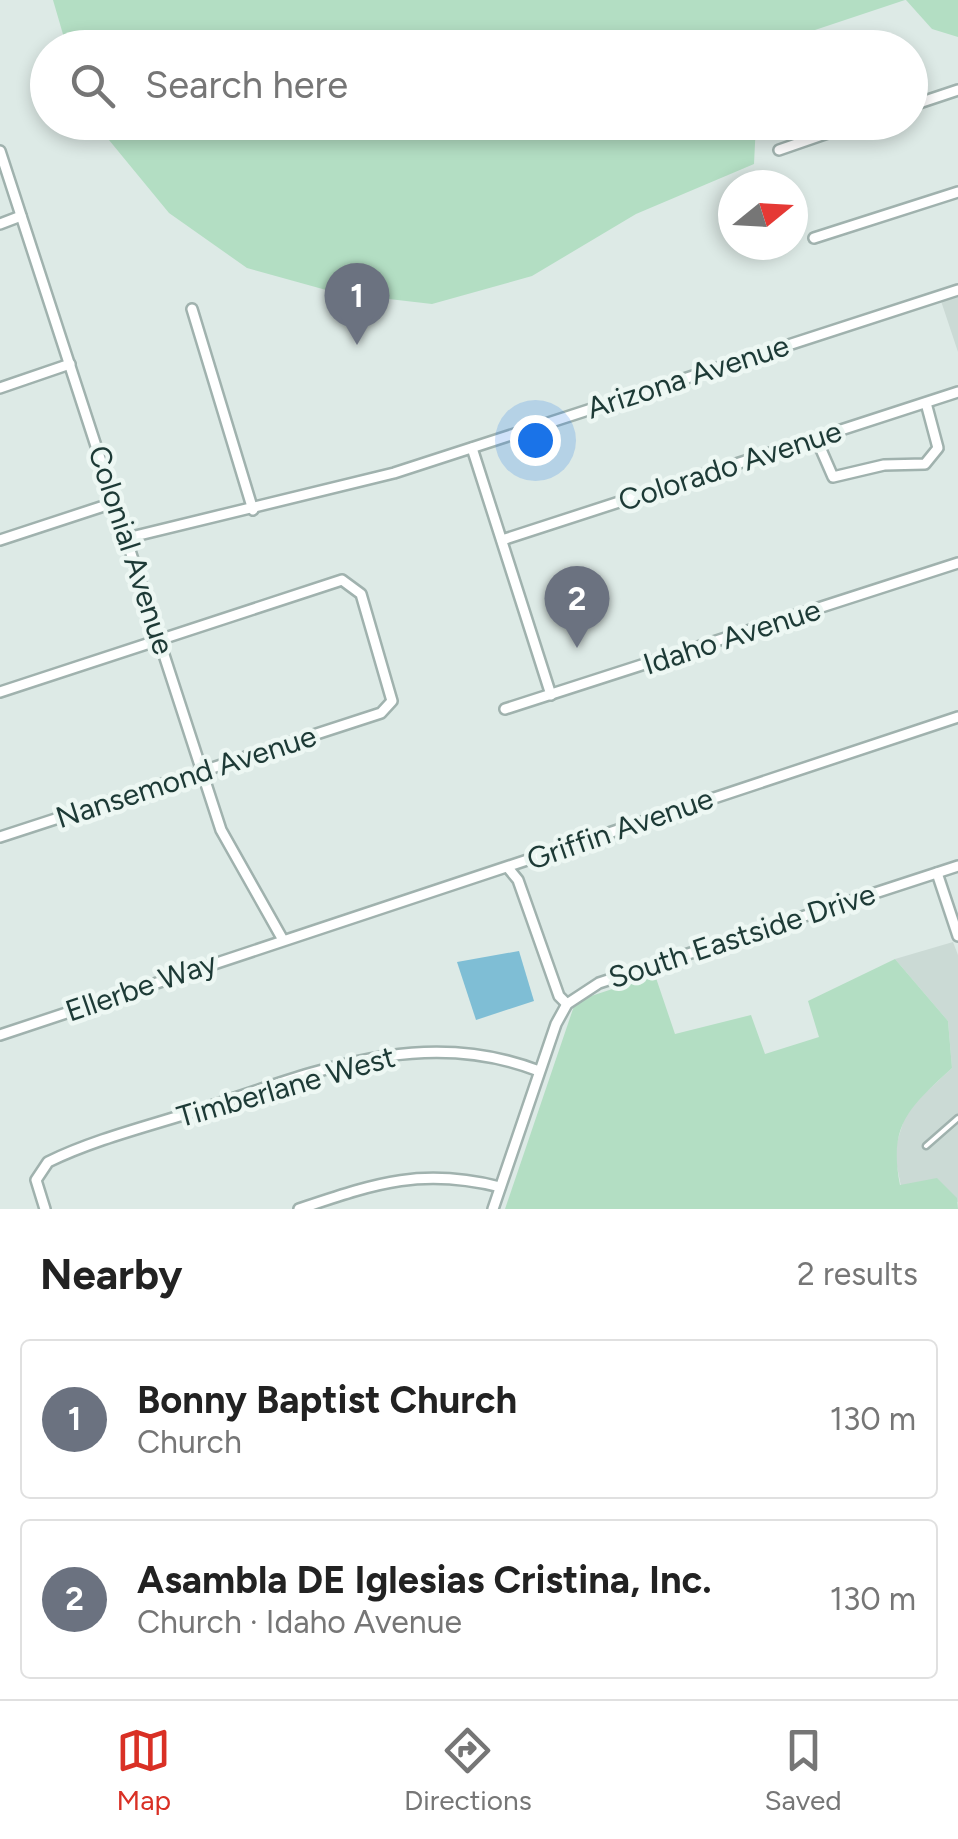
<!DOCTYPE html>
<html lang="en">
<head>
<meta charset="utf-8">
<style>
	body { margin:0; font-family:Figtree,sans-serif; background:#f6f6f6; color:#222 }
	.compass { position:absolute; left:718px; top:170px; width:90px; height:90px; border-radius:50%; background:#fff; box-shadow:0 5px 15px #0003; rotate:72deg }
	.you { position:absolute; left:535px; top:440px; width:35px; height:35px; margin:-25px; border:8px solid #fff; border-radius:50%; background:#1a73e8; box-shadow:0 0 0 15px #1a73e833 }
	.badge { display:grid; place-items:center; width:65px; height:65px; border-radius:50%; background:#d93025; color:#fff; font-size:32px; font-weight:700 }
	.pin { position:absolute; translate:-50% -82px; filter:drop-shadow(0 2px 5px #0008) }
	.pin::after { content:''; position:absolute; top:52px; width:35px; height:30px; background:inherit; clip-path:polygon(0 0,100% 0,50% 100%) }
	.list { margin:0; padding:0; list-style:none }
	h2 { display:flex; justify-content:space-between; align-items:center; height:130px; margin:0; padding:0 40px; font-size:42px }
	h2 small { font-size:32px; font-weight:400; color:#767676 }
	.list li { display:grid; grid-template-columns:65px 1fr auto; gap:30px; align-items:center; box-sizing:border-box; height:160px; margin:0 20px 20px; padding:0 20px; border:2px solid #e0e0e0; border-radius:10px }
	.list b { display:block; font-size:38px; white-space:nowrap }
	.list p { margin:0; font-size:32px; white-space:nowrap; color:#767676 }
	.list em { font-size:32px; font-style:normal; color:#767676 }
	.icon { flex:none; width:55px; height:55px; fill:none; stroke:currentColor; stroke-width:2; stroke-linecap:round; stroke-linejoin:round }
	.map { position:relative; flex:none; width:958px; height:1209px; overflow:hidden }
	.search { position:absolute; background:#fff; box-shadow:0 5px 15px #0003; left:30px; right:30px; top:30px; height:110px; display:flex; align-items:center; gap:25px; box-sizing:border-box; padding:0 35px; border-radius:55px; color:#767676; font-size:38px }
	.sheet { height:490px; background:#fff }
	nav { display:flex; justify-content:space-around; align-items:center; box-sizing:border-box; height:140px; border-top:2px solid #e0e0e0; background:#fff; font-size:28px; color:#767676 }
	nav a { display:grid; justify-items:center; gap:5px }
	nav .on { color:#d93025 }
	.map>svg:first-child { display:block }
</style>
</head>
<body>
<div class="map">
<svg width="958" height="1209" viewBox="0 0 958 1209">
	<rect width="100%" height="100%" fill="#ddeae6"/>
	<g fill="#cbdad5">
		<polygon points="958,296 958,352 941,301"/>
		<polygon points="953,942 958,955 958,1202 901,1186 894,1152 907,1110 952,1068 948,1021 895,959"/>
	</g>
	<g fill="#b3dec3">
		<polygon points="53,0 905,0 803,34 780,47 67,48"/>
		<polygon points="906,0 958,0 958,37 932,29"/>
		<polygon points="95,123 756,123 754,164 636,214 532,276 432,304 337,293 247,268 169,213"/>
		<path d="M895 959 948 1021 952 1068C910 1107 888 1124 900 1185L937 1178 957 1198 958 1209H505L574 1006 585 998 655 975 675 1034 751 1015 765 1054 819 1037 808 1001Z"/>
	</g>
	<polygon fill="#7fbed5" points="519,951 534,1001 476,1020 457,962"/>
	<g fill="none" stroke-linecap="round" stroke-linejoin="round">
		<g stroke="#a0b2ae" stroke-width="9">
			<polyline id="lane" points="926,1146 958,1118"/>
		</g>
		<g stroke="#a0b2ae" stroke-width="14">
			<g id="street">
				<polyline points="910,106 958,90"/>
				<polyline points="779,150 860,122"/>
				<polyline points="0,151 221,830 283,940"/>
				<polyline points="0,224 21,216"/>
				<polyline points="814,238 958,192"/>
				<polyline points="192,309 253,510"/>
				<polyline points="0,388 70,364"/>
				<polyline points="816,438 833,477 884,465 925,464 938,448 926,403"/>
				<polyline points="472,448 551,695"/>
				<polyline points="127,538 394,473 958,290"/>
				<polyline points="0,540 116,502"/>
				<polyline points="502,540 958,392"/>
				<polyline points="0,692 342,580 361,594 392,701 381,713 0,837"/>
				<polyline points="505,709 958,563"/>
				<polyline points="509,869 518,880 559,996 567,1004"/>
				<polyline points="937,873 958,936"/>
				<polyline points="0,1035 958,717"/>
				<path d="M45 1209 36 1180 48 1162C95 1139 149 1126 199 1110 312 1073 421 1025 539 1071"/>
				<path d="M299 1209C374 1184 420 1167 500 1187"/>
				<polyline points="493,1209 556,1024 567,1004 599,983 958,866"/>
			</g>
		</g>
		<use href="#lane" stroke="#fff" stroke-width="4"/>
		<use href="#street" stroke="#fff" stroke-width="9"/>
	</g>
	<g text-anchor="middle" stroke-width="9" stroke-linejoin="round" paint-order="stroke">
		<g font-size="30" fill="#1d3a36" stroke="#edf7f3">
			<text transform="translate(688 377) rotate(-18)" y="10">Arizona Avenue</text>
			<text transform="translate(730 466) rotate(-18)" y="10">Colorado Avenue</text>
			<text transform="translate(131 550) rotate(72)" y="10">Colonial Avenue</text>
			<text transform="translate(732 637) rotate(-18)" y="10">Idaho Avenue</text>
			<text transform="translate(186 777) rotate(-18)" y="10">Nansemond Avenue</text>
			<text transform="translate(620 829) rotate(-19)" y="10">Griffin Avenue</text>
			<text transform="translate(742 936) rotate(-18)" y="10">South Eastside Drive</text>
			<text transform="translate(141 987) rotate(-19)" y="10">Ellerbe Way</text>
			<text transform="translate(286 1087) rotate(-16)" y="10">Timberlane West</text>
		</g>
	</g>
</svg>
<svg class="compass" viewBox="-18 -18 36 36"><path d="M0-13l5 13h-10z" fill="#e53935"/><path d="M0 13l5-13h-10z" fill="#767676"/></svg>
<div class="you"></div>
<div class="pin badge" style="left:357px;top:345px;background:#6b7280">1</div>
<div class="pin badge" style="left:577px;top:648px;background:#6b7280">2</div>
<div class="search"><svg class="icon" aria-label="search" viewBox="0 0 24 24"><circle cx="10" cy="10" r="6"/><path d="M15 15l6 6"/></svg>Search here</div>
</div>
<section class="sheet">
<h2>Nearby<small>2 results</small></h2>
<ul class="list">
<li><span class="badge" style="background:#6b7280">1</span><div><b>Bonny Baptist Church</b><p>Church</p></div><em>130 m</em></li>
<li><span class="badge" style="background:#6b7280">2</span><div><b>Asambla DE Iglesias Cristina, Inc.</b><p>Church · Idaho Avenue</p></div><em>130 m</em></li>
</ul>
</section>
<nav>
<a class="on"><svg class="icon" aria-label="map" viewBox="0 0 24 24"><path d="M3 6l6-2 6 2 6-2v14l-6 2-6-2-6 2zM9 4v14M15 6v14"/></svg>Map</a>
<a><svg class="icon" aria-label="directions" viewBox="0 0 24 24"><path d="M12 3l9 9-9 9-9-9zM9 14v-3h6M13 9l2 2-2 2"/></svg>Directions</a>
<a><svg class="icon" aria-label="saved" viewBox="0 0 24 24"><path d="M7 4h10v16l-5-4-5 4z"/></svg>Saved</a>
</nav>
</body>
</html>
